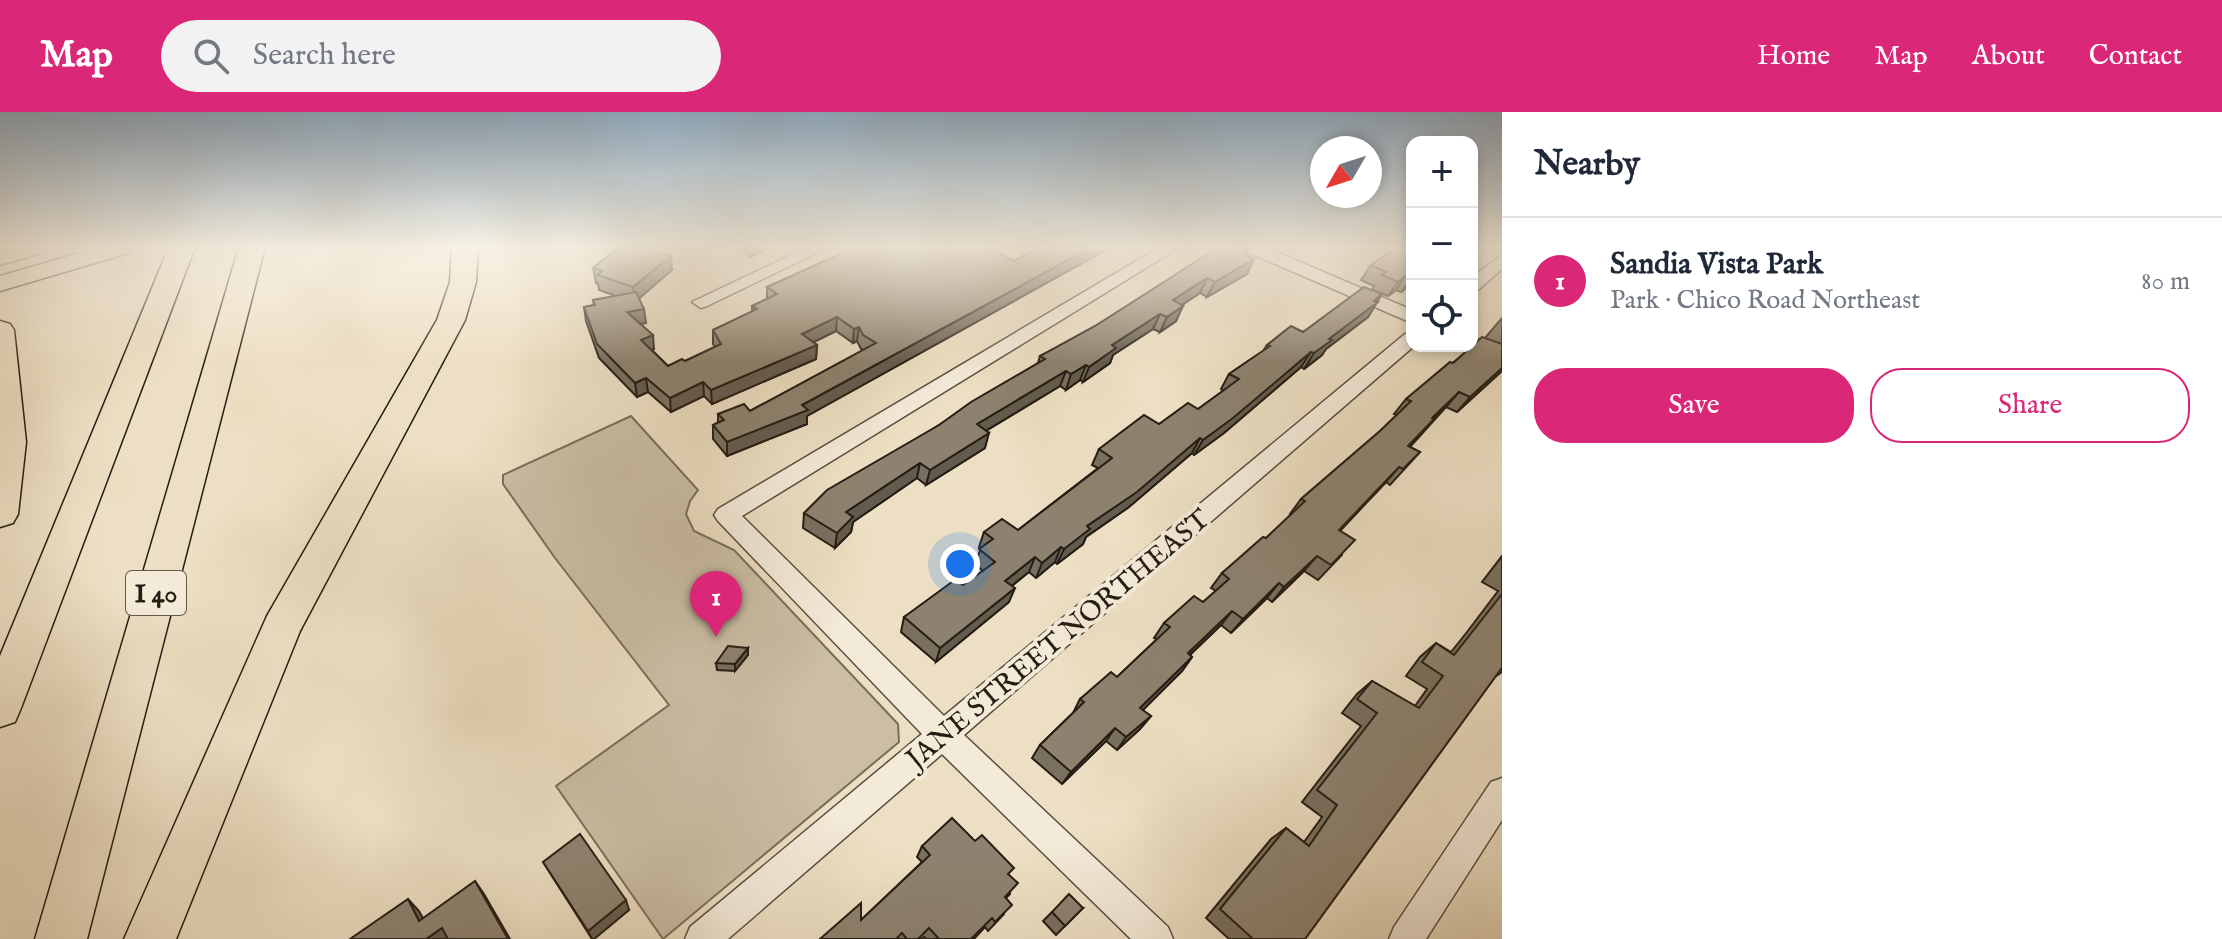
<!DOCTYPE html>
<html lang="en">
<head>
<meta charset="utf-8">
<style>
	body { margin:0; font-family:"IM FELL English",serif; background:#f2f2f3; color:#1f2937 }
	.controls { position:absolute; right:24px; top:24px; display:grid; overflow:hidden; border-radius:16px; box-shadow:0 4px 12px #0003 }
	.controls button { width:72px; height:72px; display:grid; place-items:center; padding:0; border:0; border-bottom:2px solid #e0e1e3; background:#fff; color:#1f2937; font:40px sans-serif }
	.compass { position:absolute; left:1310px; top:24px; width:72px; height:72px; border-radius:50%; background:#fff; box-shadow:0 4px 12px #0003; rotate:231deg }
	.you { position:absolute; left:960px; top:452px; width:28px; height:28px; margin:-20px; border:6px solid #fff; border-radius:50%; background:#1a73e8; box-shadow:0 0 0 12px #1a73e833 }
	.badge { display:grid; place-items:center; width:52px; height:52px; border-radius:50%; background:#db2777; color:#fff; font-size:26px; font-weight:700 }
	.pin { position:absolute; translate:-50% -66px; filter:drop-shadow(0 2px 4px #0008) }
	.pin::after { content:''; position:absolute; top:42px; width:28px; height:24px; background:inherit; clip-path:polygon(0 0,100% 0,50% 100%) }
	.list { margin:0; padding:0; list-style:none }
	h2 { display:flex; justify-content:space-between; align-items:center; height:104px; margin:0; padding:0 32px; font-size:34px }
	h2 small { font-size:26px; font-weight:400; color:#747a83 }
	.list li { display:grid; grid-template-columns:52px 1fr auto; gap:24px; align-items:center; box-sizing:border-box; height:128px; padding:0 32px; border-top:2px solid #e0e1e3 }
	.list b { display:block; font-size:30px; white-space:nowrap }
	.list p { margin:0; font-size:26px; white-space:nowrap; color:#747a83 }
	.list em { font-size:26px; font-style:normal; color:#747a83 }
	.actions { display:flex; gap:16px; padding:24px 32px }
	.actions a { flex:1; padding:18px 0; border:2px solid #db2777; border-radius:32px; text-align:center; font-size:28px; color:#db2777 }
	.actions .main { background:#db2777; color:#fff }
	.icon { flex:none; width:44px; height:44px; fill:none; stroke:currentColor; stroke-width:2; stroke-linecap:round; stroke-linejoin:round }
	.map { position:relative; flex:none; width:1502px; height:827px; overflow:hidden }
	header { display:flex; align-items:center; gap:48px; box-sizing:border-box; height:112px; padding:0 40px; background:#db2777; color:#fff }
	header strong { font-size:38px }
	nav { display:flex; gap:44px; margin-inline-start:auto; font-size:28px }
	.search { width:560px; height:72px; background:#f2f2f3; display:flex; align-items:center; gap:20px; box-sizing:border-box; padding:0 28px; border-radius:44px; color:#747a83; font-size:30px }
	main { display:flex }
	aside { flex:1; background:#fff }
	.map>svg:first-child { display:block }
</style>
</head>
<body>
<header>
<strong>Map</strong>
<div class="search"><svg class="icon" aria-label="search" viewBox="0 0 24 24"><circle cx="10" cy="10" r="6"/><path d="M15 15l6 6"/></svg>Search here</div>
<nav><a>Home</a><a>Map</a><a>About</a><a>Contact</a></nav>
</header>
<main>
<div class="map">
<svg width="1502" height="827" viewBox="0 0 1502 827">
	<rect width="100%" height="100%" fill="#eddfc3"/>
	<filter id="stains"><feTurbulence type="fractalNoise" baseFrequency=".0025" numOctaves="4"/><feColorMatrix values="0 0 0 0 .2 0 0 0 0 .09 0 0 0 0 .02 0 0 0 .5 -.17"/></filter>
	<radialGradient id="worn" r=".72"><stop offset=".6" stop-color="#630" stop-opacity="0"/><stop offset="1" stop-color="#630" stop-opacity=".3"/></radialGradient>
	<polygon fill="#cbbea5" stroke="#786e5c" stroke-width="2" points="631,304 698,378 690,389 686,402 694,419 734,438 898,612 899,630 663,827 556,674 669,593 555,446 503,372 503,363"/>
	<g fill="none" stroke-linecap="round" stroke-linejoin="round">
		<g stroke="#574e3f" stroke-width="3">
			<g id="minor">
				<polygon points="808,135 829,135 707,194 701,196 692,190"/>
				<polygon points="1160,135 1180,135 742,404 944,604 1405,222 1412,220 1414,234 964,623 1168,815 1173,827 1131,827 942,642 728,827 685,827 690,815 922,622 718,409 714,403 718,397"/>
				<polygon points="1243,135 1265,135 1412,198 1412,211 1245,139"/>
				<polygon points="1502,143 1502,157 1478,178 1472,179 1472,165"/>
				<polygon points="1472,225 1502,237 1502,251 1465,235 1472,234"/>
				<polygon points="1502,666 1502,708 1426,827 1389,827 1394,815 1491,670"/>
			</g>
		</g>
		<g stroke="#251d13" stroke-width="3">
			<g id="major">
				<polygon points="13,135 48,135 45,140 0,153 0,139"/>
				<polygon points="100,135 135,135 132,140 0,179 0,164"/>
			</g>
		</g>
		<g stroke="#251d13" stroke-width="3">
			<g id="highway">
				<polygon points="169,135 195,135 21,596 15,610 0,615 0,544"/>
				<polygon points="239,135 265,135 87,827 35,827"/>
				<polygon points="452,135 478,135 476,170 465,208 300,519 176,827 124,827 267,504 437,208 450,170"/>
				<polygon points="0,209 10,212 14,218 26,330 18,402 13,411 0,415"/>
			</g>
		</g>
		<use href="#minor" fill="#f3ead8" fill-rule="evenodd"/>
		<use href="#major" fill="#eddfc3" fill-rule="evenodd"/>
		<use href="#highway" fill="#eddfc3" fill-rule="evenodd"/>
	</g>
	<g fill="#79705f" stroke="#251d13" stroke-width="2">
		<polygon points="738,135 772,135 750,145"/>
		<polygon points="1035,135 1105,135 1104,139 807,304 807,312 727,344 713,327 713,313 718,310 718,302 750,299 864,238 861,237 857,229 853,231 836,219 813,230 817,233 816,247 712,292 704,284 671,300 648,280 637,285 599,246 586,209 584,195 594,193 593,188 616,184 599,178 598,172 596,171 593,156 672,158 639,186 646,211 640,212 654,237 652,238 668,254 685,249 715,235 713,232 713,218 752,200 752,194 767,187 767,175 1014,149 1035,137"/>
		<polygon points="1280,135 1301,135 1292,140"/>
		<polygon points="1412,135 1412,172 1401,180 1396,178 1388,184 1372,178 1374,174 1361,168 1371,153"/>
		<polygon points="1246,143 1254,147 1247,162 1207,185 1200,181 1182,193 1176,209 1160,220 1153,217 1113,243 1110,251 1083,270 1080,268 1066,278 1060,274 986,319 985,336 926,373 917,366 853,410 851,420 835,436 803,416 804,401 939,313 1038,251 1040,244"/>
		<polygon points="1377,190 1368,205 1326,237 1322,243 1304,257 1301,255 1224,321 1194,343 1192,341 1129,395 1086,425 1083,432 1057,452 1055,450 1036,466 1029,460 1012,474 1009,490 936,550 901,520 904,505 963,473 983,459 975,452 981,436 979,435 984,420 1018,418 1098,356 1092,353 1099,337 1159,312 1198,297 1223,279 1221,277 1229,262 1263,239 1267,233 1303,220"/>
		<polygon points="1502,206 1502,259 1457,300 1446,295 1410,335 1420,340 1390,373 1386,370 1340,419 1342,443 1318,468 1304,459 1272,490 1267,486 1231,521 1221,513 1190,543 1192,545 1182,559 1142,598 1151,604 1140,617 1117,638 1106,629 1062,672 1032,646 1040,633 1073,601 1080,587 1117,565 1157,527 1154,526 1164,511 1203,490 1216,479 1211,476 1222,461 1266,426 1291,403 1290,402 1301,387 1380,319 1397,303 1394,302 1406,287 1485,226"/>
		<polygon points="1502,444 1502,560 1495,565 1305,827 1229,827 1206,806 1271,727 1286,716 1304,730 1322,705 1302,690 1361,614 1342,601 1357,582 1372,569 1415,594 1427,577 1406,564 1420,545 1436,531 1451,540 1467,520 1498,479 1482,470"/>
		<polygon points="748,536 748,543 735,559 717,558 716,551"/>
		<polygon points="922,734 1009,763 1010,782 1006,786 1004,802 988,819 985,815 974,827 926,827 924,825 922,827 820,827 861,808 922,750 917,745"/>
		<polygon points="543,750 629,798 594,827 592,827"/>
		<polygon points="1083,796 1056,823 1043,809 1052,800"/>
	</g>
	<g fill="#635b4e" stroke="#251d13" stroke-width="2">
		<polygon points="750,135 772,135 750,145"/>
		<polygon points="1092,135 1105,135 1104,139 807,304 807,312 727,344 727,330 802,293"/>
		<polygon points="671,144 672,158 635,190 633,175"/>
		<polygon points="1254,147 1247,162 1207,185 1215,170"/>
		<polygon points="1406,163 1396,178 1388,184 1398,170"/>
		<polygon points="1412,165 1412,172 1401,180"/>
		<polygon points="1207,166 1200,181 1166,203 1173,188"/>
		<polygon points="1382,182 1368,205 1326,237 1322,243 1304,257 1314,241 1329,227"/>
		<polygon points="1183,194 1176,209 1160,220 1167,205"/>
		<polygon points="644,197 646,211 629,214 627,200"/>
		<polygon points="1160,202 1153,217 1113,243 1110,251 1083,270 1089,255 1112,233"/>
		<polygon points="837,205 836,219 802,236 802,222"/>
		<polygon points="859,215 857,229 853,231 854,217"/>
		<polygon points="653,223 654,237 643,242 641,228"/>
		<polygon points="817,233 816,247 712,292 711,278"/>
		<polygon points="1311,240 1301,255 1224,321 1194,343 1203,328"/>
		<polygon points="1086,253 1080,268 1066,278 1071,262"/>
		<polygon points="1502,256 1502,259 1457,300 1470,285"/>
		<polygon points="1066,259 1060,274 972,327 977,312"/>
		<polygon points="646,266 648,280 637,285 635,271"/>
		<polygon points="703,270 704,284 671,300 670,286"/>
		<polygon points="1459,280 1446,295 1419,321 1432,306"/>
		<polygon points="1434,307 1421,322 1395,349 1408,334"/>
		<polygon points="989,321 985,336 926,373 930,358"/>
		<polygon points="1200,326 1192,341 1129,395 1086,425 1083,432 1057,452 1064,437 1087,414"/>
		<polygon points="920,351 917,366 853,410 851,420 835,436 837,421 846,400"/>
		<polygon points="1399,355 1386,370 1326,433 1339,418"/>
		<polygon points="1061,435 1055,450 1036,466 1042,451"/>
		<polygon points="1317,444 1304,459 1272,490 1284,475"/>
		<polygon points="1035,445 1029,460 1000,483 1005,469"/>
		<polygon points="1279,471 1267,486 1231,521 1243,507"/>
		<polygon points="1015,476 1009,490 936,550 940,536"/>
		<polygon points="1232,499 1221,513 1177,555 1188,541"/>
		<polygon points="748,536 748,543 735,559 735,552"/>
		<polygon points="1192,545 1182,559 1131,610 1140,596"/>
		<polygon points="1151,604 1140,617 1117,638 1126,625"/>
		<polygon points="1115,616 1106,629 1062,672 1071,660"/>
		<polygon points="475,769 484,782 510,827 508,827"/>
		<polygon points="408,787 419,799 431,821 419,809"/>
		<polygon points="626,788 629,798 594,827 592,827 588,819"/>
		<polygon points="442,816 452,827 426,827"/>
	</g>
	<g fill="#8d826f" stroke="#251d13" stroke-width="2">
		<polygon points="619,135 626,135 638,139 643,135 671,144 633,175 597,163 602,159 593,156"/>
		<polygon points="855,135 988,135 1014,149 1040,135 1092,135 802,293 808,298 727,330 713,313 724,308 718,302 744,292 750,299 876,231 863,223 859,215 854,217 837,205 802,222 817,233 711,278 703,270 670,286 646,266 635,271 597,232 584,195 595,193 593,188 636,180 644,197 627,200 653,223 641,228 668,254 682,247 685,249 721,232 713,218 757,197 752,194 777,182 767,175"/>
		<polygon points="1222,135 1239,135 1248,139 1244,142 1254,147 1215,170 1207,166 1173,188 1183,194 1167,205 1160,202 1112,233 1116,236 1089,255 1086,253 1071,262 1066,259 977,312 989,321 930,358 920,351 846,400 853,405 837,421 804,401 827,378 939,313 971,290 1045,247 1040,244 1095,214 1206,143"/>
		<polygon points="1396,135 1412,135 1412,165 1406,163 1398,170 1382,163 1386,160 1371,153"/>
		<polygon points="1364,175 1382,182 1374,189 1378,190 1329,227 1332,228 1314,241 1311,240 1233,306 1203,328 1200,326 1137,380 1087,414 1090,417 1064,437 1061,435 1042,451 1035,445 1005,469 1015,476 940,536 904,505 956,467 963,473 995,450 979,437 993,427 984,420 1002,407 1018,418 1112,346 1099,337 1144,303 1159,312 1188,291 1198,297 1239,267 1229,262 1270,234 1267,233 1291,214 1303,220"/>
		<polygon points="1482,225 1502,232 1502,256 1470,285 1459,280 1432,306 1434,307 1408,334 1420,340 1403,357 1399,355 1339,418 1355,428 1331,453 1317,444 1284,475 1279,471 1243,507 1232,499 1188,541 1192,545 1140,596 1151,604 1126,625 1115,616 1071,660 1040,633 1084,590 1080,587 1111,560 1117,565 1170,515 1164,511 1194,484 1203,490 1229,467 1222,461 1263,425 1266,426 1305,389 1301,387 1380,319 1411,289 1406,287 1450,250 1453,251"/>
		<polygon points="1502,482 1502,558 1501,557 1305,827 1253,827 1220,797 1286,716 1309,734 1337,693 1317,678 1377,601 1357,587 1372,569 1419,596 1443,564 1422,550 1436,531 1454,543"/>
		<polygon points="728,534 748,536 735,552 716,551"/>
		<polygon points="952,706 975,729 982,723 1014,756 1008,762 1018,771 1005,785 1012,793 995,810 992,806 971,827 939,827 929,816 918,827 907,827 902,821 896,827 820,827 861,791 861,808 930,743 922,734"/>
		<polygon points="580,722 626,788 588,819 543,750"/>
		<polygon points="475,769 508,827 448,827 442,816 426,827 350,827 408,787 419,809"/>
		<polygon points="1069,782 1083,796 1065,814 1052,800"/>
	</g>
	<linearGradient id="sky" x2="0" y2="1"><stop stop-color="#8fabc1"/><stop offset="0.54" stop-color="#f7f1e4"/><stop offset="1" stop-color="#f7f1e4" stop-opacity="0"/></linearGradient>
	<rect width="1502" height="251" fill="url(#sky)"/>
	<g text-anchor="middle" stroke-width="8" stroke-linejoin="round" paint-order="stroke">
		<rect fill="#f3ead8" stroke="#635a4e" stroke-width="2" x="126" y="459" width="60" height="44" rx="6"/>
		<g font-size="26" font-weight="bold" fill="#251d13">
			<text x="156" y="490">I 40</text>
		</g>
		<g font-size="28" fill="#251d13" stroke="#f3ead8">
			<text transform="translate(1057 526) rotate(-40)" y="10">JANE STREET NORTHEAST</text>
		</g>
	</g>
	<rect width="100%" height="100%" filter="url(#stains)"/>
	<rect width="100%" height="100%" fill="url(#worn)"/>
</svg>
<div class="controls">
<button>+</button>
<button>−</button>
<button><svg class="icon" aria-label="locate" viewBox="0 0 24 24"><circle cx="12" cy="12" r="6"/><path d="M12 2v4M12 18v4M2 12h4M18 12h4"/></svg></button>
</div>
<svg class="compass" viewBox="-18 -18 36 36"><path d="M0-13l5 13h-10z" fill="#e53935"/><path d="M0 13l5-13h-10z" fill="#747a83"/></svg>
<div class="you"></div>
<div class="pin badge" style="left:716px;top:525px">1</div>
</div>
<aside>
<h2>Nearby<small></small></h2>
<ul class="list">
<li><span class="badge">1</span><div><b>Sandia Vista Park</b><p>Park · Chico Road Northeast</p></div><em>80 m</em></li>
</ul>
<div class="actions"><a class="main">Save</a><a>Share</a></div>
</aside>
</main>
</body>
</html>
